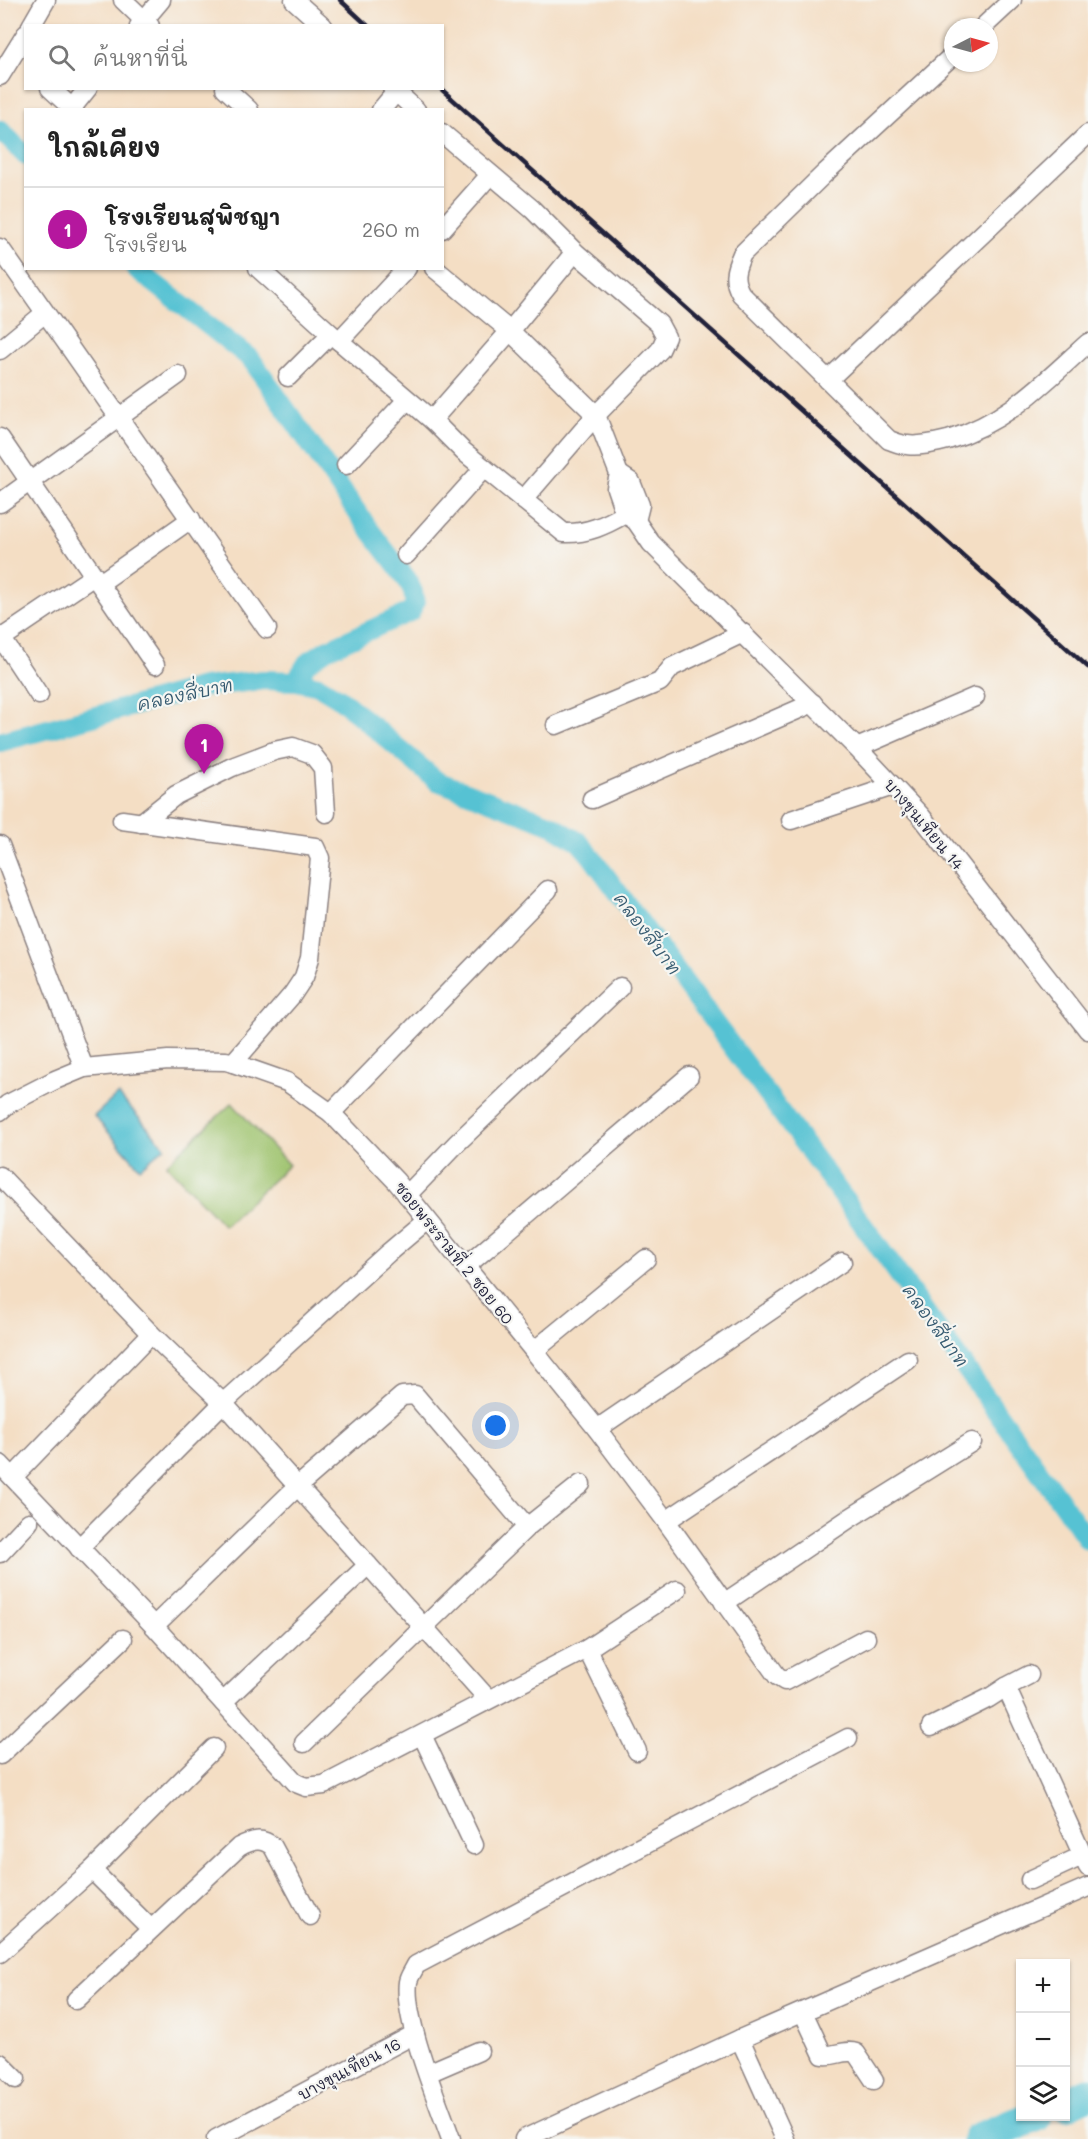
<!DOCTYPE html>
<html lang="th">
<head>
<meta charset="utf-8">
<style>
	body { margin:0; font-family:Mali,"Playpen Sans Thai",sans-serif; background:#f2f2f2; color:#222 }
	.controls { position:absolute; right:18px; bottom:18px; display:grid; overflow:hidden; border-radius:0px; box-shadow:0 2px 4px #0004 }
	.controls button { width:54px; height:54px; display:grid; place-items:center; padding:0; border:0; border-bottom:2px solid #e0e0e0; background:#fff; color:#222; font:30px sans-serif }
	.compass { position:absolute; left:944px; top:18px; width:54px; height:54px; border-radius:50%; background:#fff; box-shadow:0 2px 4px #0004; rotate:84deg }
	.you { position:absolute; left:496px; top:1426px; width:21px; height:21px; margin:-15px; border:4px solid #fff; border-radius:50%; background:#1a73e8; box-shadow:0 0 0 9px #1a73e833 }
	.badge { display:grid; place-items:center; width:39px; height:39px; border-radius:50%; background:#b5179e; color:#fff; font-size:20px; font-weight:700 }
	.pin { position:absolute; translate:-50% -50px; filter:drop-shadow(0 2px 3px #0008) }
	.pin::after { content:''; position:absolute; top:32px; width:21px; height:18px; background:inherit; clip-path:polygon(0 0,100% 0,50% 100%) }
	.list { margin:0; padding:0; list-style:none }
	h2 { display:flex; justify-content:space-between; align-items:center; height:78px; margin:0; padding:0 24px; font-size:26px }
	h2 small { font-size:20px; font-weight:400; color:#767676 }
	.list li { display:grid; grid-template-columns:39px 1fr auto; gap:18px; align-items:center; box-sizing:border-box; height:84px; padding:0 24px; border-top:2px solid #e0e0e0 }
	.list b { display:block; font-size:22px; white-space:nowrap }
	.list p { margin:0; font-size:20px; white-space:nowrap; color:#767676 }
	.list em { font-size:20px; font-style:normal; color:#767676 }
	.icon { flex:none; width:33px; height:33px; fill:none; stroke:currentColor; stroke-width:2; stroke-linecap:round; stroke-linejoin:round }
	.map { position:relative; flex:none; width:1088px; height:2139px; overflow:hidden }
	.search { position:absolute; background:#fff; box-shadow:0 2px 4px #0004; left:24px; top:24px; width:420px; height:66px; display:flex; align-items:center; gap:15px; box-sizing:border-box; padding:0 21px; border-radius:0px; color:#767676; font-size:22px }
	.panel { position:absolute; background:#fff; box-shadow:0 2px 4px #0004; left:24px; top:108px; width:420px; height:162px; border-radius:0px }
	.map>svg:first-child { display:block }
</style>
</head>
<body>
<div class="map">
<svg width="1088" height="2139" viewBox="0 0 1088 2139">
	<rect width="100%" height="100%" fill="#f6f6f2"/>
	<filter id="ink" filterUnits="userSpaceOnUse"><feTurbulence type="fractalNoise" baseFrequency=".0167" numOctaves="2"/><feDisplacementMap in="SourceGraphic" scale="12" xChannelSelector="R" yChannelSelector="G"/><feConvolveMatrix kernelMatrix="1 2 1 2 8 2 1 2 1" color-interpolation-filters="sRGB"/></filter>
	<filter id="wash" filterUnits="userSpaceOnUse"><feTurbulence type="fractalNoise" baseFrequency=".008" numOctaves="4" result="noise"/><feDisplacementMap in="SourceGraphic" scale="24" xChannelSelector="R" yChannelSelector="G"/><feGaussianBlur stdDeviation="1.35" result="paint"/><feColorMatrix in="noise" values="0 0 0 0 0 0 0 0 0 0 0 0 0 0 0 0 0 1.4 0 .05"/><feComposite in="paint" operator="in"/></filter>
	<g filter="url(#wash)">
		<rect width="100%" height="100%" fill="#f4dec4"/>
		<polygon fill="#9dc26c" stroke="#607254" stroke-width="1.5" points="232,1103 289,1165 224,1226 166,1164"/>
		<polygon fill="#57c2d3" stroke="#3c7287" stroke-width="1.5" points="118,1094 165,1147 140,1168 94,1116"/>
		<g fill="none" stroke-linecap="round" stroke-linejoin="round">
			<g stroke="#57c2d3" stroke-width="20">
				<polyline points="0,130 26,156"/>
				<polyline points="135,268 251,359 366,525 407,579 413,592 415,603 410,612 326,650 307,663 296,681"/>
				<polyline points="0,742 203,687 263,680 296,681 319,686 339,698 437,781 550,824 579,842 591,856 841,1194 1088,1540"/>
			</g>
			<g stroke="#57c2d3" stroke-width="33">
				<polyline points="1066,2104 1088,2093"/>
				<polyline points="978,2139 1036,2116"/>
			</g>
		</g>
	</g>
	<g filter="url(#ink)">
		<g fill="none" stroke-linecap="round" stroke-linejoin="round">
			<g stroke="#8b8080" stroke-width="21">
				<g id="minor">
					<polyline points="123,0 150,26"/>
					<polyline points="294,0 323,26"/>
					<polyline points="31,26 46,0"/>
					<polyline points="139,26 161,0"/>
					<polyline points="983,27 1012,0"/>
					<path d="M953 55 826 172 742 254C735 270 732 279 741 294L889 440C895 442 901 445 907 445 920 447 935 443 948 440 1009 421 1042 384 1088 343"/>
					<polyline points="0,76 26,34"/>
					<polyline points="50,88 74,110"/>
					<polyline points="225,88 249,110"/>
					<polyline points="392,88 416,110"/>
					<polyline points="72,108 88,88"/>
					<polyline points="381,110 396,92"/>
					<polyline points="442,133 532,209 575,252 659,324 666,337 660,350 596,415 523,500"/>
					<polyline points="442,229 490,175"/>
					<polyline points="0,248 267,629"/>
					<path d="M258 268 331 334 432 420 463 451 564 533C587 534 606 525 625 514"/>
					<polyline points="434,268 510,331 596,415 619,474 616,488 625,514 636,521 651,543 857,748 921,816 1088,1030"/>
					<polyline points="339,341 407,268"/>
					<polyline points="0,350 45,313"/>
					<polyline points="288,377 331,334"/>
					<polyline points="828,380 1088,134"/>
					<polyline points="432,420 510,331 575,252"/>
					<polyline points="0,438 155,665"/>
					<polyline points="346,465 407,400"/>
					<polyline points="619,474 631,482 640,505 636,521"/>
					<polyline points="0,503 178,375"/>
					<polyline points="406,555 484,468"/>
					<polyline points="100,583 191,519"/>
					<polyline points="0,636 39,695"/>
					<polyline points="2,638 94,576"/>
					<polyline points="556,725 660,682 672,667 743,633"/>
					<polyline points="857,748 975,697"/>
					<polyline points="592,799 813,703"/>
					<polyline points="122,820 315,847 320,858 310,958 304,977 292,995 233,1063"/>
					<polyline points="791,820 893,786"/>
					<polyline points="141,823 176,795 232,767 274,751 293,747 312,754 323,768 326,813"/>
					<polyline points="0,845 84,1068"/>
					<polyline points="0,1111 8,1104 55,1080 84,1068 168,1060 226,1061 233,1063 287,1082 331,1113 396,1181 597,1429 666,1521 777,1676 785,1681 866,1638"/>
					<polyline points="331,1113 548,890"/>
					<polyline points="0,1176 151,1334 223,1403 488,1699"/>
					<polyline points="407,1195 457,1143 620,987"/>
					<polyline points="465,1267 689,1076"/>
					<polyline points="534,1351 646,1259"/>
					<polyline points="597,1429 842,1262"/>
					<polyline points="0,1464 154,1626 296,1783 306,1787 324,1785 587,1649 677,1590"/>
					<polyline points="13,1477 151,1334"/>
					<polyline points="666,1521 908,1360"/>
					<polyline points="79,1548 223,1403 388,1253 427,1220"/>
					<polyline points="0,1553 29,1522"/>
					<polyline points="724,1603 850,1518 972,1442"/>
					<polyline points="154,1626 297,1487 402,1396 415,1395 527,1527"/>
					<polyline points="587,1649 637,1751"/>
					<polyline points="1006,1687 1029,1675"/>
					<polyline points="223,1702 368,1565"/>
					<polyline points="931,1727 989,1698 1006,1687 1088,1867"/>
					<polyline points="422,1735 474,1845"/>
					<polyline points="304,1743 527,1527 581,1484"/>
					<polyline points="0,1755 123,1639"/>
					<polyline points="92,1870 151,1929"/>
					<polyline points="1030,1880 1082,1856"/>
					<polyline points="0,1953 92,1870 214,1748"/>
					<path d="M76 2000 239 1847C252 1840 262 1837 273 1847L310 1916"/>
					<path d="M803 2012 823 2055C834 2057 844 2049 856 2053L874 2080"/>
					<polyline points="740,2039 785,2139"/>
					<polyline points="0,2063 16,2079"/>
					<polyline points="428,2073 479,2051"/>
					<polyline points="216,2139 415,2034"/>
					<path d="M451 2139C438 2102 403 2019 408 1982 409 1976 414 1970 416 1965L848 1738"/>
					<polyline points="524,2139 740,2039 1088,1887"/>
				</g>
			</g>
			<use href="#minor" stroke="#fff" stroke-width="18"/>
			<g stroke="#22223b" stroke-width="4.5">
				<polyline points="340,0 368,26"/>
				<polyline points="440,88 1088,667"/>
			</g>
		</g>
	</g>
	<g text-anchor="middle" stroke-width="4.5" stroke-linejoin="round" paint-order="stroke">
		<g font-size="16" fill="#22223b" stroke="#f6f6f2">
			<text transform="translate(924 824) rotate(50)" y="6">บางขุนเทียน 14</text>
			<text transform="translate(454 1253) rotate(51)" y="6">ซอยพระรามที่ 2 ซอย 60</text>
			<text transform="translate(349 2069) rotate(-28)" y="6">บางขุนเทียน 16</text>
		</g>
		<g font-size="18" font-style="italic" fill="#355a70" stroke="#f6f6f2">
			<text transform="translate(185 695) rotate(-12)" y="6">คลองสี่บาท</text>
			<text transform="translate(647 934) rotate(53)" y="6">คลองสี่บาท</text>
			<text transform="translate(935 1326) rotate(54)" y="6">คลองสี่บาท</text>
		</g>
	</g>
</svg>
<div class="controls">
<button>+</button>
<button>−</button>
<button><svg class="icon" aria-label="layers" viewBox="0 0 24 24"><path d="M12 4l9 5-9 5-9-5zM3 14l9 5 9-5"/></svg></button>
</div>
<svg class="compass" viewBox="-18 -18 36 36"><path d="M0-13l5 13h-10z" fill="#e53935"/><path d="M0 13l5-13h-10z" fill="#767676"/></svg>
<div class="you"></div>
<div class="pin badge" style="left:204px;top:774px">1</div>
<div class="search"><svg class="icon" aria-label="search" viewBox="0 0 24 24"><circle cx="10" cy="10" r="6"/><path d="M15 15l6 6"/></svg>ค้นหาที่นี่</div>
<section class="panel">
<h2>ใกล้เคียง<small></small></h2>
<ul class="list">
<li><span class="badge">1</span><div><b>โรงเรียนสุพิชญา</b><p>โรงเรียน</p></div><em>260 m</em></li>
</ul>
</section>
</div>
</body>
</html>
